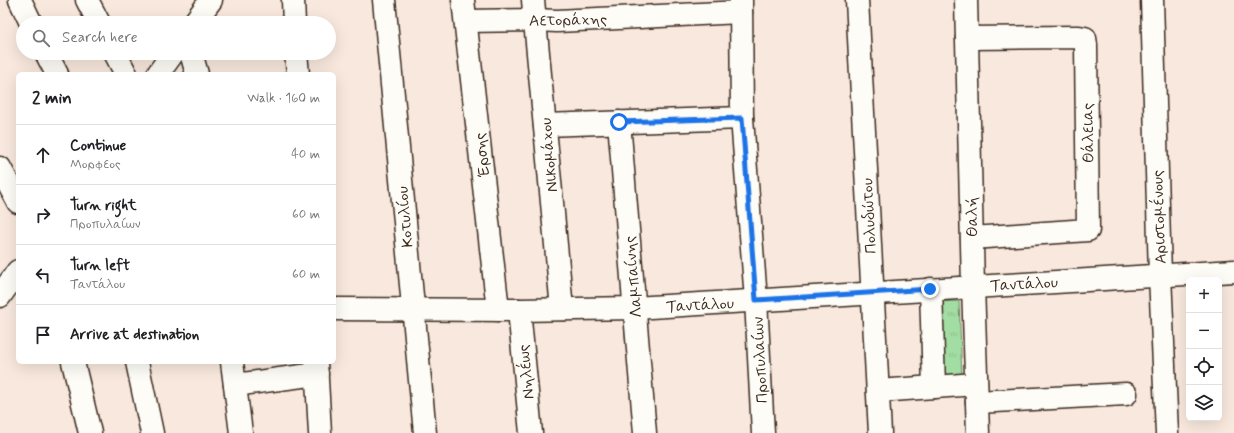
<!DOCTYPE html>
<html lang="en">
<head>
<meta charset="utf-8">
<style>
	body { margin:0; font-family:Mynerve,sans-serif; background:#f2f2f2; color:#202124 }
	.controls { position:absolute; right:12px; bottom:12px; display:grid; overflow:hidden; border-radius:6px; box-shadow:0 4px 16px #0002 }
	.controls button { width:36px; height:36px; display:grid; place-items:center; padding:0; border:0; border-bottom:1px solid #e0e0e0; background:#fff; color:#202124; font:20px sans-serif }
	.stop { position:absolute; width:12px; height:12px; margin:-9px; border:3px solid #1a73e8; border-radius:50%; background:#fff }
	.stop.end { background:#1a73e8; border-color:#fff; box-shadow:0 1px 4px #0008 }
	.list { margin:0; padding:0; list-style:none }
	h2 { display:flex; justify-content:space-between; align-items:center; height:52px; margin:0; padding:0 16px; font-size:17px }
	h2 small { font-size:13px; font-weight:400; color:#757577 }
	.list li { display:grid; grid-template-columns:26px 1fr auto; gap:12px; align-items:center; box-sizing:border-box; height:60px; padding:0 16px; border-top:1px solid #e0e0e0 }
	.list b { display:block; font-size:15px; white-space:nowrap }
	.list p { margin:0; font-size:13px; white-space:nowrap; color:#757577 }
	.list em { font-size:13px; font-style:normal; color:#757577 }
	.icon { flex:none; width:22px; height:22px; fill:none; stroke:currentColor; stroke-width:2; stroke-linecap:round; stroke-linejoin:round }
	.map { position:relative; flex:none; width:1234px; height:433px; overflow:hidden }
	.search { position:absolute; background:#fff; box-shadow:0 4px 16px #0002; left:16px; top:16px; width:320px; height:44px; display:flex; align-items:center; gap:10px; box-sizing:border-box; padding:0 14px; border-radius:22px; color:#757577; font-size:15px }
	.panel { position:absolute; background:#fff; box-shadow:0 4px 16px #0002; left:16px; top:72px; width:320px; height:292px; border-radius:6px }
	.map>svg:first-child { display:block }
</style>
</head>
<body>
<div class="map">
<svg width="1234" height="433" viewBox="0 0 1234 433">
	<defs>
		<pattern id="grass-tufts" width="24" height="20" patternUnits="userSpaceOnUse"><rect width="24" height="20" fill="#a2dda3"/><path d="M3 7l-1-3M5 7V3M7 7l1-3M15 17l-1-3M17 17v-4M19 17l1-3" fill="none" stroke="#8cbe8c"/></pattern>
	</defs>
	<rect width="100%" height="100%" fill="#f8e8dd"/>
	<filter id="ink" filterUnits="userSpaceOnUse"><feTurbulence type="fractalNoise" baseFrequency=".025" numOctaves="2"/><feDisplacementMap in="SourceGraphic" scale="8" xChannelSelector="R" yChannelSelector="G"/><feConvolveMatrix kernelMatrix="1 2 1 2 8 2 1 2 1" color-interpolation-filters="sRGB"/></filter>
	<g filter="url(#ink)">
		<polygon fill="url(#grass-tufts)" stroke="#6e8460" points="959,301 962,379 939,380 936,302"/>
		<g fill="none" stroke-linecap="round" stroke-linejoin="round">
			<g stroke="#3b2a1e" stroke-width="25">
				<g id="minor">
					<polyline points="20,0 31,23"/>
					<polyline points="87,0 99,23"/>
					<polyline points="293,0 294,23"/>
					<polyline points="384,0 425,433"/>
					<polyline points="463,0 498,310"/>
					<polyline points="533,0 562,309"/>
					<polyline points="741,0 742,118 756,300 763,433"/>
					<polyline points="857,0 880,433"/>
					<polyline points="966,0 973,286 978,433"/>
					<polyline points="1152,0 1160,275 1167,433"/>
					<polyline points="466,21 535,20 557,21 741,12"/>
					<polyline points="194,23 211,0"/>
					<polyline points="967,38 1079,37 1085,38 1086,45 1088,230 972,238"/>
					<polyline points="46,53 57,74"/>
					<polyline points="115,53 126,74"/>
					<polyline points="191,53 197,74"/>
					<polyline points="296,53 298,74"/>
					<polyline points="158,74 173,53"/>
					<polyline points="619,122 645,433"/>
					<polyline points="545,125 742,118"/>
					<polyline points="0,168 18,202"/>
					<polyline points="931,289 934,387"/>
					<polyline points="0,296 18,271"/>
					<polyline points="334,309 519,310 634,308 1234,271"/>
					<polyline points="519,310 531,433"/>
					<polyline points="73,362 90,433"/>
					<polyline points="137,362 152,433"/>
					<polyline points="232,362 241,433"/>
					<polyline points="316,362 320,433"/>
					<polyline points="235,385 317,374"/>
					<polyline points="878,391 976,384"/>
					<polyline points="977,402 1126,394"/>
				</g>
			</g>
			<use href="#minor" stroke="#fdfcf7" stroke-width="22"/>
		</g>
	</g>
	<g fill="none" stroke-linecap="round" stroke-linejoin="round" filter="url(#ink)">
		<polyline stroke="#1a73e8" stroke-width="5" points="619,122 742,118 756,300 930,289"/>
	</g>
	<g text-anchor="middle" stroke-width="3" stroke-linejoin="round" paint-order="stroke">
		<g font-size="16" fill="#3b2a1e" stroke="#fdfcf7">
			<text transform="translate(568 19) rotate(-1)" y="6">Αετοράχης</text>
			<text transform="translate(1087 133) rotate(-91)" y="6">Θάλειας</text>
			<text transform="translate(481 155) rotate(-96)" y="6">Έρσης</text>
			<text transform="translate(548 155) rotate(-95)" y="6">Νικομάχου</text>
			<text transform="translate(868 216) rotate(-93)" y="6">Πολυδώτου</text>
			<text transform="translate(404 217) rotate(-95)" y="6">Κοτυλίου</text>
			<text transform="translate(971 217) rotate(-91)" y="6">Θαλή</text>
			<text transform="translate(1158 217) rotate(-92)" y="6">Αριστομένους</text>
			<text transform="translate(632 277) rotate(-95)" y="6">Λαμπαίνης</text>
			<text transform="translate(1024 283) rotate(-3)" y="6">Ταντάλου</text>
			<text transform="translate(700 304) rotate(-3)" y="6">Ταντάλου</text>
			<text transform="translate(759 360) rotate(-93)" y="6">Προπυλαίων</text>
			<text transform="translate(525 372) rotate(-96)" y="6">Νηλέως</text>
		</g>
	</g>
</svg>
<div class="controls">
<button>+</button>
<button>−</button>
<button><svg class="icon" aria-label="locate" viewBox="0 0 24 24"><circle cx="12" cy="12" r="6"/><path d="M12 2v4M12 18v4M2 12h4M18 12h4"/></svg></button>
<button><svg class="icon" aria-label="layers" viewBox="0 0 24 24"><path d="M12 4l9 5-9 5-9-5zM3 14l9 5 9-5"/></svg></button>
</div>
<div class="stop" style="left:619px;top:122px"></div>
<div class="stop end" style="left:930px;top:289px"></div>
<div class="search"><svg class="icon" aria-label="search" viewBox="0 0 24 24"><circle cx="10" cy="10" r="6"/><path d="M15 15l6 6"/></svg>Search here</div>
<section class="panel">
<h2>2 min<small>Walk · 160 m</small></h2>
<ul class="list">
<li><svg class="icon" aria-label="ahead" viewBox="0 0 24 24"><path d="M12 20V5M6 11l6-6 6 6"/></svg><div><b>Continue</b><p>Μορφεος</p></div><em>40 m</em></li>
<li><svg class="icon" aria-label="right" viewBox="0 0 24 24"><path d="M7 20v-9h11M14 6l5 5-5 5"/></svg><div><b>Turn right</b><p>Προπυλαίων</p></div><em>60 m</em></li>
<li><svg class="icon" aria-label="left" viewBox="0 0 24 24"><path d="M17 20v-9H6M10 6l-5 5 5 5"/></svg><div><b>Turn left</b><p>Ταντάλου</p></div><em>60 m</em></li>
<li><svg class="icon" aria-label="arrive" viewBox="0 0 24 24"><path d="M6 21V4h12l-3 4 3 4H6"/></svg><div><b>Arrive at destination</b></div></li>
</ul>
</section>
</div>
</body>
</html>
